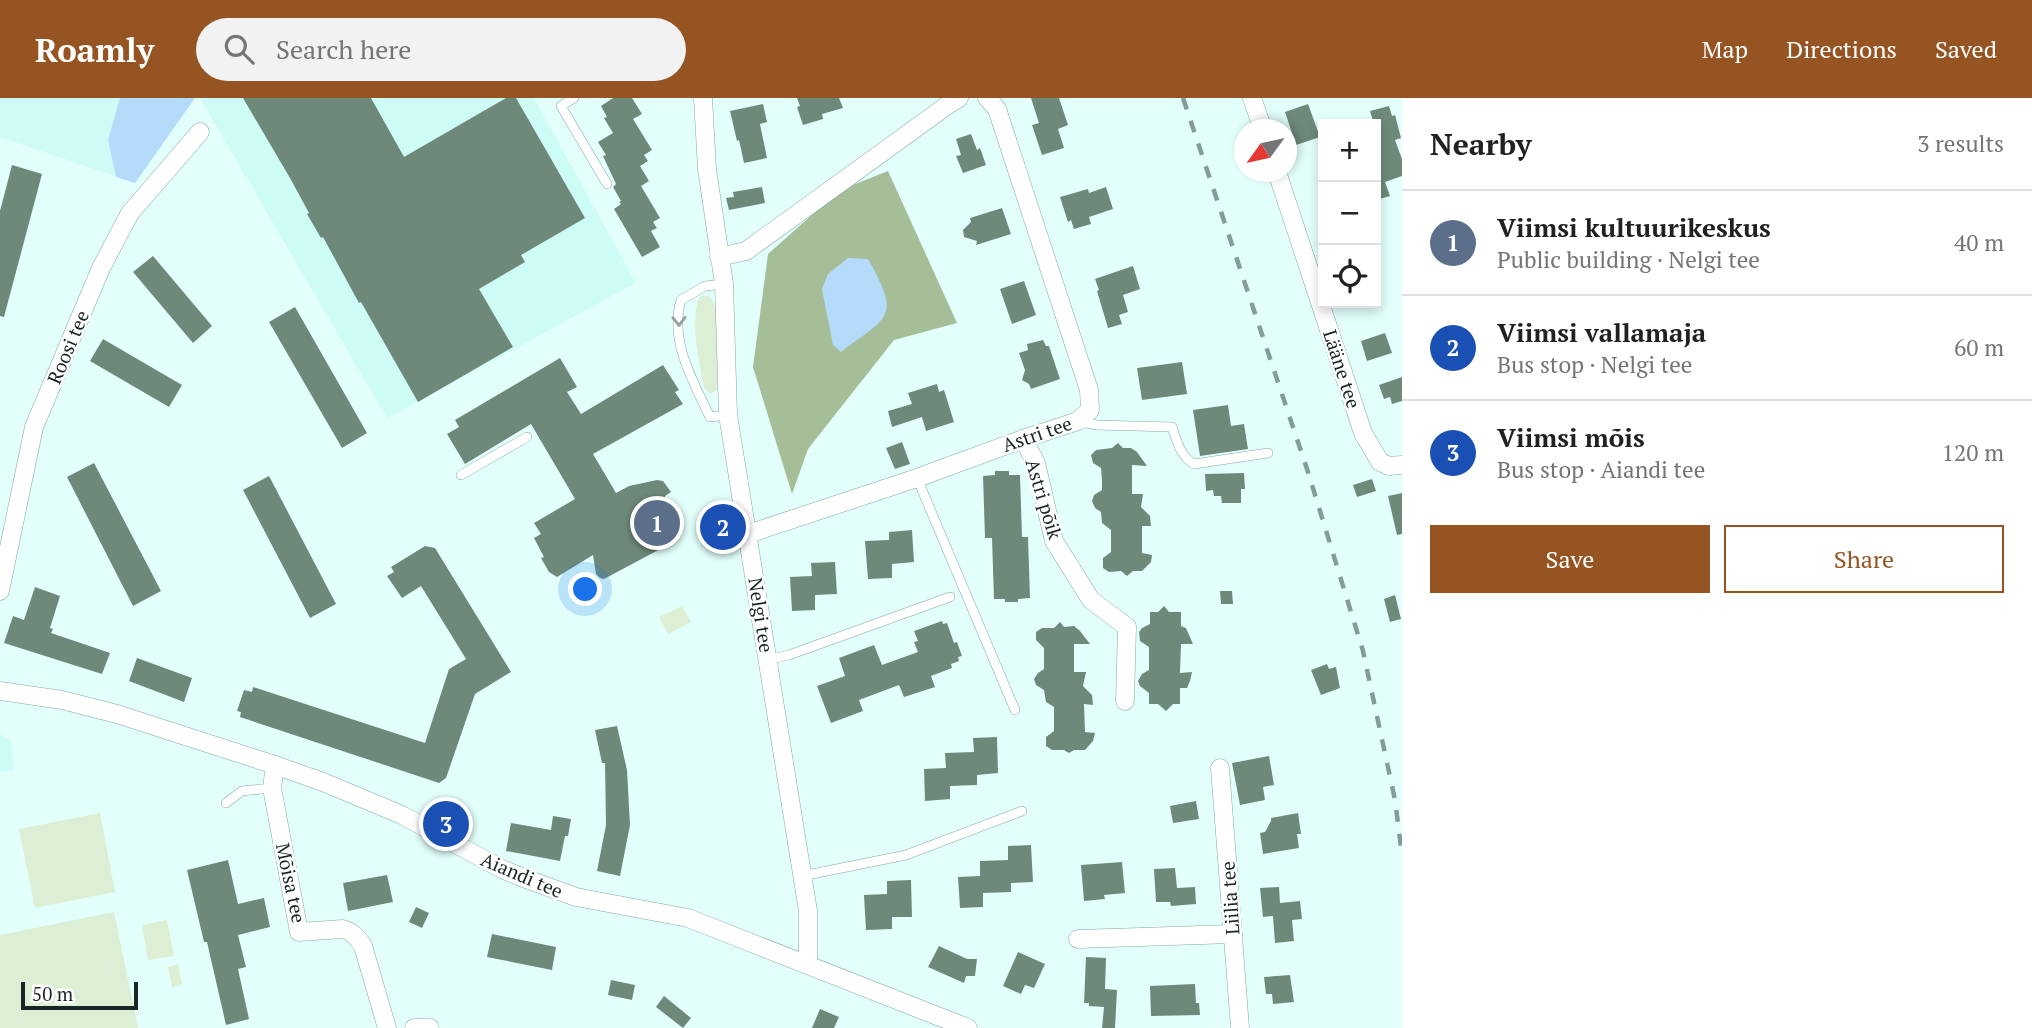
<!DOCTYPE html>
<html lang="en">
<head>
<meta charset="utf-8">
<style>
	body { margin:0; font-family:"PT Serif",serif; background:#f2f2f2; color:#202124 }
	.controls { position:absolute; right:21px; top:21px; display:grid; overflow:hidden; border-radius:0px; box-shadow:0 4px 10px #0003 }
	.controls button { width:63px; height:63px; display:grid; place-items:center; padding:0; border:0; border-bottom:2px solid #e0e0e0; background:#fff; color:#202124; font:35px sans-serif }
	.compass { position:absolute; left:1234px; top:21px; width:63px; height:63px; border-radius:50%; background:#fff; box-shadow:0 4px 10px #0003; rotate:237deg }
	.scale { position:absolute; left:21px; bottom:18px; width:117px; box-sizing:border-box; padding-left:7px; border:4px solid #192625; border-top:0; font-size:19px; line-height:24px; white-space:nowrap; color:#192625; -webkit-text-stroke:5px #fff; paint-order:stroke }
	.you { position:absolute; left:586px; top:492px; width:24px; height:24px; margin:-18px; border:5px solid #fff; border-radius:50%; background:#1a73e8; box-shadow:0 0 0 10px #1a73e833 }
	.badge { display:grid; place-items:center; width:46px; height:46px; border-radius:50%; background:#965422; color:#fff; font-size:23px; font-weight:700 }
	.pin { position:absolute; translate:-50% -50%; border:4px solid #fff; box-shadow:0 2px 7px #0006 }
	.list { margin:0; padding:0; list-style:none }
	h2 { display:flex; justify-content:space-between; align-items:center; height:91px; margin:0; padding:0 28px; font-size:30px }
	h2 small { font-size:23px; font-weight:400; color:#757577 }
	.list li { display:grid; grid-template-columns:46px 1fr auto; gap:21px; align-items:center; box-sizing:border-box; height:105px; padding:0 28px; border-top:2px solid #e0e0e0 }
	.list b { display:block; font-size:26px; white-space:nowrap }
	.list p { margin:0; font-size:23px; white-space:nowrap; color:#757577 }
	.list em { font-size:23px; font-style:normal; color:#757577 }
	.actions { display:flex; gap:14px; padding:21px 28px }
	.actions a { flex:1; padding:16px 0; border:2px solid #965422; border-radius:0px; text-align:center; font-size:24px; color:#965422 }
	.actions .main { background:#965422; color:#fff }
	.icon { flex:none; width:38px; height:38px; fill:none; stroke:currentColor; stroke-width:2; stroke-linecap:round; stroke-linejoin:round }
	.map { position:relative; flex:none; width:1402px; height:930px; overflow:hidden }
	header { display:flex; align-items:center; gap:42px; box-sizing:border-box; height:98px; padding:0 35px; background:#965422; color:#fff }
	header strong { font-size:33px }
	nav { display:flex; gap:38px; margin-inline-start:auto; font-size:24px }
	.search { width:490px; height:63px; background:#f2f2f2; display:flex; align-items:center; gap:18px; box-sizing:border-box; padding:0 24px; border-radius:38px; color:#757577; font-size:26px }
	main { display:flex }
	aside { flex:1; background:#fff }
	.map>svg:first-child { display:block }
</style>
</head>
<body>
<header>
<strong>Roamly</strong>
<div class="search"><svg class="icon" aria-label="search" viewBox="0 0 24 24"><circle cx="10" cy="10" r="6"/><path d="M15 15l6 6"/></svg>Search here</div>
<nav><a>Map</a><a>Directions</a><a>Saved</a></nav>
</header>
<main>
<div class="map">
<svg width="1402" height="930" viewBox="0 0 1402 930">
	<rect width="100%" height="100%" fill="#e2fffc"/>
	<g fill="#cdfbf6">
		<polygon points="0,0 195,0 135,85 0,39"/>
		<polygon points="200,0 534,0 636,185 387,320"/>
		<polygon points="0,636 11,642 14,672 0,674"/>
	</g>
	<g fill="#dceed3">
		<path d="M703 197 710 199 717 212V292L710 296 705 291 703 286C699 259 690 226 699 200Z"/>
		<polygon points="682,508 691,524 668,536 659,519"/>
		<polygon points="100,715 115,794 35,810 19,731"/>
		<polygon points="114,814 138,930 0,930 0,837"/>
		<polygon points="167,822 174,858 148,862 142,827"/>
		<polygon points="178,866 182,887 172,889 168,869"/>
	</g>
	<polygon fill="#a5be98" points="888,73 957,225 894,242 808,351 792,396 753,269 768,156 840,92"/>
	<g fill="#b5dbfa">
		<polygon points="120,0 195,0 135,85 116,79 108,42"/>
		<path d="M848 160 868 161C901 220 890 217 841 254L833 247 822 191 828 176Z"/>
	</g>
	<g fill="#6e897a">
		<polygon points="243,0 371,0 404,59 506,0 516,0 585,120 521,157 525,164 479,191 513,249 418,304 361,204 359,205 323,139 321,140 307,116 309,115 290,80"/>
		<polygon points="613,0 632,0 642,16 633,21 652,52 644,57 648,63 640,68 649,83 641,88 660,120 653,124 657,130 651,133 660,149 642,159 614,111 621,106 619,104 621,103 613,89 616,86 603,58 606,57 598,44 613,35 604,20 607,19 601,8"/>
		<polygon points="797,0 839,0 843,10 822,16 823,21 803,27 797,9 800,8"/>
		<polygon points="1031,0 1059,0 1068,27 1058,31 1064,50 1042,57 1032,27 1039,25"/>
		<polygon points="763,6 767,24 760,26 767,60 744,65 739,42 737,43 730,13"/>
		<polygon points="1308,6 1320,39 1296,47 1285,14"/>
		<polygon points="1389,8 1392,18 1395,17 1401,40 1395,42 1402,61 1402,78 1385,84 1390,98 1376,102 1376,55 1381,53 1376,26 1374,26 1370,13"/>
		<polygon points="971,36 977,52 980,50 986,67 963,75 956,58 961,57 956,41"/>
		<polygon points="12,67 42,76 4,219 0,218 0,113"/>
		<polygon points="762,89 765,105 729,112 726,100 734,99 733,94"/>
		<polygon points="1106,89 1113,111 1089,119 1091,126 1074,131 1071,122 1068,124 1060,99 1088,91 1089,95"/>
		<polygon points="1002,110 1011,136 976,147 977,143 964,139 963,132 971,124 970,120"/>
		<polygon points="153,158 212,228 193,245 133,174"/>
		<polygon points="1133,168 1140,191 1123,197 1128,214 1119,217 1122,226 1108,230 1097,193 1099,192 1095,181"/>
		<polygon points="1024,183 1036,217 1012,226 1000,191"/>
		<polygon points="295,209 367,335 342,350 269,224"/>
		<polygon points="1385,235 1392,255 1367,263 1361,243"/>
		<polygon points="103,241 182,287 169,309 90,263"/>
		<polygon points="1043,242 1046,248 1049,248 1060,281 1031,291 1029,286 1022,282 1025,272 1019,255 1028,252 1027,246"/>
		<polygon points="560,260 577,289 567,294 581,316 663,267 679,292 675,294 683,306 593,356 616,395 629,388 657,382 663,383 671,394 665,398 664,449 604,481 600,480 596,476 593,457 557,479 549,474 541,460 544,459 534,440 541,436 534,425 575,401 531,326 465,366 447,336 459,329 455,322"/>
		<polygon points="1182,264 1187,296 1142,302 1137,270"/>
		<polygon points="1402,279 1402,303 1392,306 1390,299 1384,301 1379,287"/>
		<polygon points="937,286 939,294 944,292 954,324 926,333 922,319 892,329 888,313 912,306 908,295"/>
		<polygon points="1228,307 1231,328 1244,326 1248,351 1200,358 1193,312"/>
		<polygon points="902,344 910,366 895,371 886,350"/>
		<polygon points="1118,345 1123,350 1131,350 1137,354 1147,368 1132,367 1132,396 1143,396 1141,409 1150,418 1151,428 1142,428 1142,455 1152,457 1151,464 1142,473 1133,473 1127,478 1121,473 1109,474 1103,470 1103,460 1111,454 1111,432 1102,425 1101,414 1095,410 1092,403 1094,397 1102,392 1102,382 1101,370 1093,365 1091,357 1096,352 1112,350"/>
		<polygon points="94,365 161,493 133,508 67,379"/>
		<polygon points="995,373 1009,373 1009,377 1020,377 1022,439 1028,439 1030,500 1018,501 1018,504 1005,504 1005,501 994,501 992,440 985,440 983,378 995,377"/>
		<polygon points="1244,375 1245,391 1241,391 1241,405 1222,405 1221,398 1214,398 1213,392 1206,393 1205,376"/>
		<polygon points="269,378 336,506 310,520 243,392"/>
		<polygon points="1372,381 1376,393 1357,399 1353,387"/>
		<polygon points="1402,395 1402,436 1397,437 1388,398"/>
		<polygon points="912,432 914,464 892,466 892,480 868,481 865,443 889,442 889,434"/>
		<polygon points="425,448 435,450 511,574 475,596 446,680 439,685 240,619 241,614 237,613 244,592 252,594 253,589 425,645 449,571 466,561 421,488 402,500 387,478 394,474 391,469"/>
		<polygon points="835,464 837,496 815,497 815,512 792,513 790,479 812,478 811,465"/>
		<polygon points="35,489 60,498 50,530 53,531 51,535 110,555 102,576 4,545 13,518 24,522"/>
		<polygon points="1220,493 1232,493 1233,506 1221,506"/>
		<polygon points="1395,497 1401,521 1390,524 1384,501"/>
		<polygon points="1164,508 1169,514 1181,514 1181,528 1186,530 1193,546 1181,546 1180,575 1192,574 1190,583 1187,590 1180,590 1180,606 1173,606 1166,613 1158,606 1149,606 1149,595 1140,588 1138,583 1142,576 1149,572 1149,549 1140,543 1139,534 1142,530 1150,526 1150,514 1158,514"/>
		<polygon points="942,523 943,526 947,525 954,545 957,544 962,558 958,559 959,563 951,566 952,570 931,578 935,589 904,599 899,587 859,602 863,613 831,625 817,588 845,578 839,560 874,547 882,567 918,554 914,544 918,543 914,533"/>
		<polygon points="1060,524 1064,529 1074,528 1080,533 1090,546 1074,546 1074,574 1086,574 1083,588 1092,597 1093,607 1084,606 1085,634 1095,635 1093,643 1085,652 1074,652 1069,655 1064,652 1052,652 1046,648 1046,639 1054,633 1054,609 1046,604 1044,592 1036,587 1034,581 1038,575 1044,571 1044,550 1036,542 1036,534 1042,530 1054,530"/>
		<polygon points="137,560 192,580 184,604 129,583"/>
		<polygon points="1327,566 1329,571 1336,569 1340,590 1321,597 1311,572"/>
		<polygon points="617,628 627,672 630,727 620,778 597,773 606,727 605,665 602,665 595,632"/>
		<polygon points="997,639 998,675 977,677 977,687 950,688 950,701 925,703 924,671 946,670 945,655 974,654 973,640"/>
		<polygon points="1269,658 1274,687 1263,689 1265,702 1240,707 1232,665"/>
		<polygon points="1196,703 1199,721 1173,725 1170,708"/>
		<polygon points="1298,715 1301,736 1297,736 1299,750 1263,756 1260,735 1265,734 1271,723 1271,720"/>
		<polygon points="553,718 571,721 568,738 565,738 560,763 506,753 511,725 551,732"/>
		<polygon points="1031,747 1033,784 1011,785 1011,794 983,795 983,809 960,810 958,779 980,778 980,763 1008,762 1008,748"/>
		<polygon points="228,762 238,806 264,800 270,829 238,837 246,869 238,871 249,921 226,927 207,844 204,844 187,772"/>
		<polygon points="1122,764 1125,795 1104,797 1105,801 1084,803 1081,767"/>
		<polygon points="1175,770 1177,790 1195,789 1196,806 1171,808 1170,804 1156,804 1154,771"/>
		<polygon points="387,777 393,804 348,813 343,785"/>
		<polygon points="911,782 912,819 892,819 892,831 866,832 864,797 887,796 887,783"/>
		<polygon points="1279,789 1280,805 1300,803 1302,821 1292,822 1294,843 1275,845 1273,818 1263,819 1260,790"/>
		<polygon points="416,809 429,815 422,830 409,824"/>
		<polygon points="492,836 556,849 552,872 487,859"/>
		<polygon points="939,848 967,861 977,861 975,878 966,878 964,885 928,869"/>
		<polygon points="1018,854 1045,866 1034,890 1025,887 1021,896 1003,888"/>
		<polygon points="1086,859 1106,860 1105,891 1117,892 1115,930 1102,930 1104,909 1089,908 1089,905 1084,905"/>
		<polygon points="1290,877 1294,904 1273,906 1272,896 1266,896 1264,879"/>
		<polygon points="611,882 635,887 632,902 608,897"/>
		<polygon points="1195,886 1196,905 1199,905 1200,917 1151,918 1150,888"/>
		<polygon points="664,898 691,920 683,930 656,909"/>
		<polygon points="820,911 839,919 834,930 812,930"/>
	</g>
	<g fill="none" stroke-linecap="round" stroke-linejoin="round">
		<g stroke="#84a6a2" stroke-width="10">
			<g id="service">
				<polyline points="574,0 561,8 607,86"/>
				<path d="M724 186 705 188 681 202C669 243 693 283 710 319L728 317"/>
				<path d="M1080 324 1097 327 1172 329C1177 343 1180 358 1194 366L1268 355"/>
				<polyline points="461,377 527,339"/>
				<polyline points="917,380 1015,612"/>
				<polyline points="768,562 789,557 950,499"/>
				<polyline points="226,705 242,693 272,690"/>
				<polyline points="802,778 906,757 1022,713"/>
			</g>
		</g>
		<g stroke="#84a6a2" stroke-width="19">
			<g id="minor">
				<polyline points="703,0 707,71 724,186 728,317 808,813 808,867"/>
				<polyline points="1252,0 1263,32"/>
				<polyline points="1277,74 1363,335 1380,364 1389,368 1402,367"/>
				<polyline points="719,159 746,153 949,6 959,0"/>
				<polyline points="1023,341 1036,365 1054,443 1091,502 1127,529 1125,603"/>
				<polyline points="748,436 917,380 1023,341 1078,323 1090,312 1089,292 997,11 987,0"/>
				<polyline points="0,493 34,329 101,170 130,115 200,34"/>
				<polyline points="0,593 62,602 117,616 275,667 323,684 402,717 502,771 521,779 576,799 688,820 968,930"/>
				<path d="M275 667 272 690 299 834 343 831C353 834 357 839 363 848L387 930"/>
				<polyline points="1220,670 1240,930"/>
				<polyline points="1078,841 1233,836"/>
				<polyline points="414,930 430,930"/>
			</g>
		</g>
		<use href="#service" stroke="#fff" stroke-width="9"/>
		<use href="#minor" stroke="#fff" stroke-width="18"/>
		<polyline stroke="#859b99" stroke-width="4.5" stroke-dasharray="12 12" stroke-linecap="butt" points="1183,0 1308,374 1363,553 1395,702 1402,757"/>
	</g>
	<defs><path id="oneway-chevron" d="M-2-3.5L2.5 0L-2 3.5" fill="none" stroke-width="1.6" stroke-linecap="round" stroke-linejoin="round" transform="scale(1.75)"/></defs>
	<use stroke="#989d9d" href="#oneway-chevron" transform="translate(679 223) rotate(89)"/>
	<g text-anchor="middle" stroke-width="5" stroke-linejoin="round" paint-order="stroke">
		<g font-size="19" fill="#192625" stroke="#fff">
			<text transform="translate(68 249) rotate(-67)" y="7">Roosi tee</text>
			<text transform="translate(1342 271) rotate(72)" y="7">Lääne tee</text>
			<text transform="translate(1037 336) rotate(-19)" y="7">Astri tee</text>
			<text transform="translate(1044 401) rotate(73)" y="7">Astri põik</text>
			<text transform="translate(761 517) rotate(81)" y="7">Nelgi tee</text>
			<text transform="translate(522 777) rotate(23)" y="7">Aiandi tee</text>
			<text transform="translate(291 785) rotate(78)" y="7">Mõisa tee</text>
			<text transform="translate(1230 800) rotate(-94)" y="7">Liilia tee</text>
		</g>
	</g>
</svg>
<div class="controls">
<button>+</button>
<button>−</button>
<button><svg class="icon" aria-label="locate" viewBox="0 0 24 24"><circle cx="12" cy="12" r="6"/><path d="M12 2v4M12 18v4M2 12h4M18 12h4"/></svg></button>
</div>
<svg class="compass" viewBox="-18 -18 36 36"><path d="M0-13l5 13h-10z" fill="#e53935"/><path d="M0 13l5-13h-10z" fill="#757577"/></svg>
<div class="scale">50 m</div>
<div class="you"></div>
<div class="pin badge" style="left:657px;top:425px;background:#5c6f8a">1</div>
<div class="pin badge" style="left:723px;top:429px;background:#1a4fb4">2</div>
<div class="pin badge" style="left:446px;top:726px;background:#1a4fb4">3</div>
</div>
<aside>
<h2>Nearby<small>3 results</small></h2>
<ul class="list">
<li><span class="badge" style="background:#5c6f8a">1</span><div><b>Viimsi kultuurikeskus</b><p>Public building · Nelgi tee</p></div><em>40 m</em></li>
<li><span class="badge" style="background:#1a4fb4">2</span><div><b>Viimsi vallamaja</b><p>Bus stop · Nelgi tee</p></div><em>60 m</em></li>
<li><span class="badge" style="background:#1a4fb4">3</span><div><b>Viimsi mõis</b><p>Bus stop · Aiandi tee</p></div><em>120 m</em></li>
</ul>
<div class="actions"><a class="main">Save</a><a>Share</a></div>
</aside>
</main>
</body>
</html>
